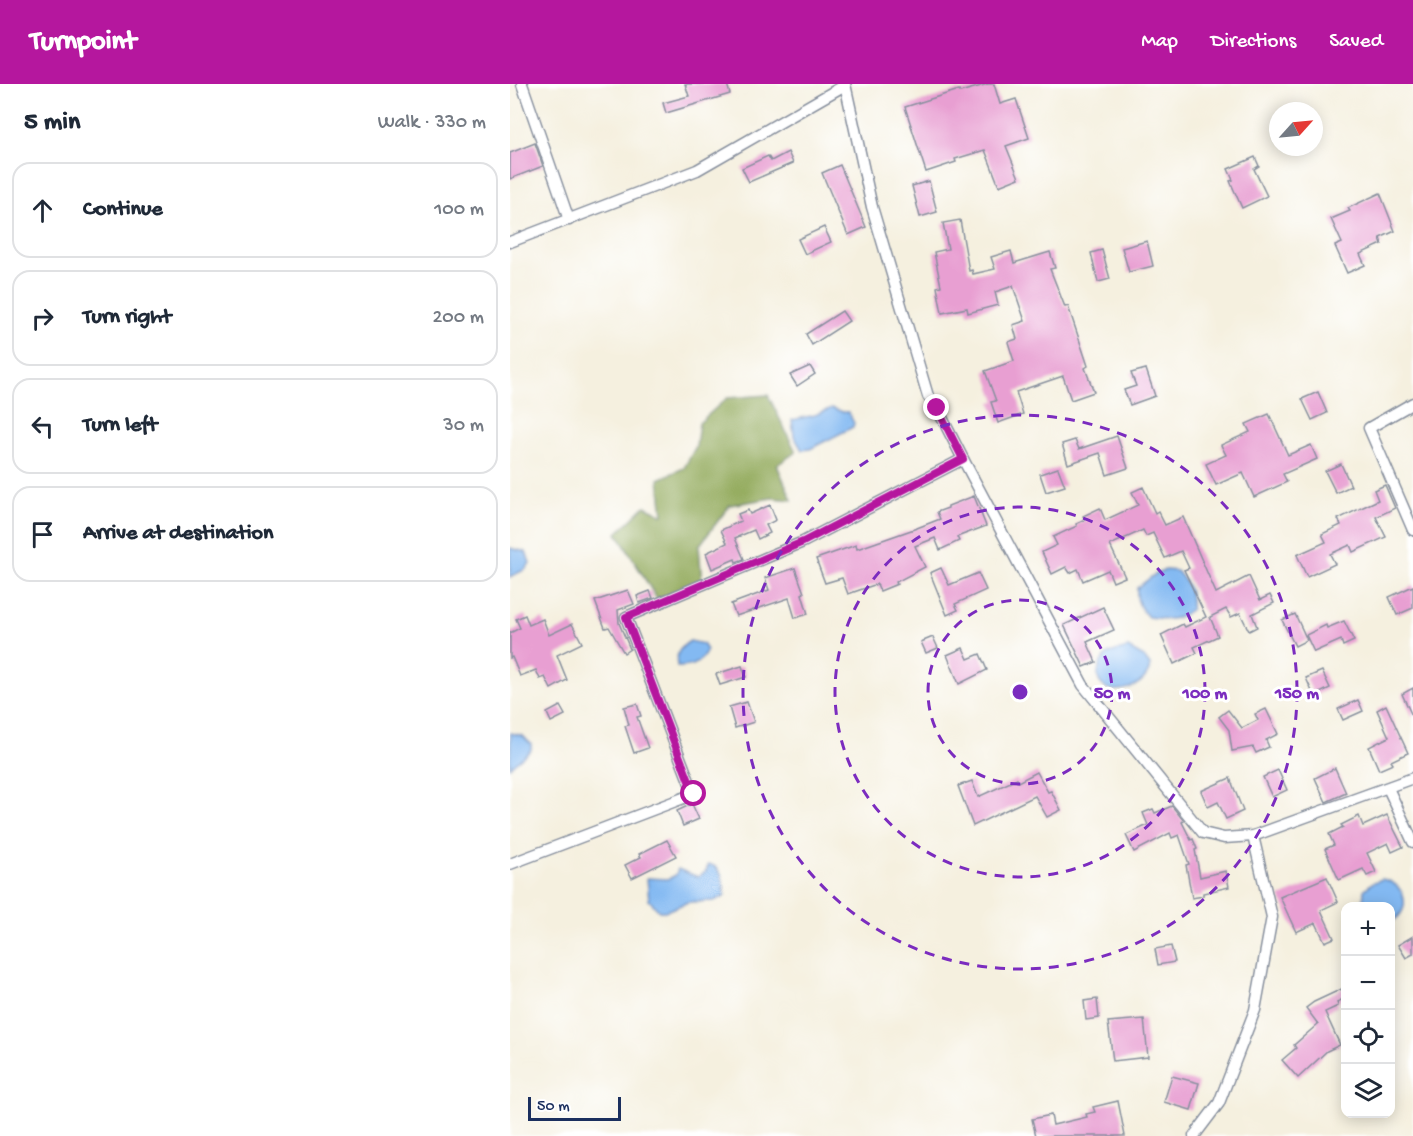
<!DOCTYPE html>
<html lang="en">
<head>
<meta charset="utf-8">
<style>
	body { margin:0; font-family:"Gochi Hand",sans-serif; background:#f6f6f7; color:#1f2937 }
	.controls { position:absolute; right:18px; bottom:18px; display:grid; overflow:hidden; border-radius:12px; box-shadow:0 3px 15px #0003 }
	.controls button { width:54px; height:54px; display:grid; place-items:center; padding:0; border:0; border-bottom:2px solid #e0e1e3; background:#fff; color:#1f2937; font:30px sans-serif }
	.compass { position:absolute; left:759px; top:18px; width:54px; height:54px; border-radius:50%; background:#fff; box-shadow:0 3px 15px #0003; rotate:63deg }
	.scale { position:absolute; left:18px; bottom:15px; width:93px; box-sizing:border-box; padding-left:6px; border:3px solid #1b2f5e; border-top:0; font-size:16px; line-height:21px; white-space:nowrap; color:#1b2f5e; -webkit-text-stroke:4px #fff; paint-order:stroke }
	.stop { position:absolute; width:18px; height:18px; margin:-14px; border:4px solid #b5179e; border-radius:50%; background:#fff }
	.stop.end { background:#b5179e; border-color:#fff; box-shadow:0 2px 6px #0008 }
	.list { margin:0; padding:0; list-style:none }
	h2 { display:flex; justify-content:space-between; align-items:center; height:78px; margin:0; padding:0 24px; font-size:26px }
	h2 small { font-size:20px; font-weight:400; color:#747a83 }
	.list li { display:grid; grid-template-columns:39px 1fr auto; gap:18px; align-items:center; box-sizing:border-box; height:96px; margin:0 12px 12px; padding:0 12px; border:2px solid #e0e1e3; border-radius:18px }
	.list b { display:block; font-size:22px; white-space:nowrap }
	.list em { font-size:20px; font-style:normal; color:#747a83 }
	.icon { flex:none; width:33px; height:33px; fill:none; stroke:currentColor; stroke-width:2; stroke-linecap:round; stroke-linejoin:round }
	.map { position:relative; flex:none; width:903px; height:1052px; overflow:hidden }
	header { display:flex; align-items:center; gap:36px; box-sizing:border-box; height:84px; padding:0 30px; background:#b5179e; color:#fff }
	header strong { font-size:28px }
	nav { display:flex; gap:33px; margin-inline-start:auto; font-size:21px }
	main { display:flex }
	aside { flex:1; background:#fff }
	.map>svg:first-child { display:block }
</style>
</head>
<body>
<header>
<strong>Turnpoint</strong>
<nav><a>Map</a><a>Directions</a><a>Saved</a></nav>
</header>
<main>
<aside>
<h2>5 min<small>Walk · 330 m</small></h2>
<ul class="list">
<li><svg class="icon" aria-label="ahead" viewBox="0 0 24 24"><path d="M12 20V5M6 11l6-6 6 6"/></svg><div><b>Continue</b></div><em>100 m</em></li>
<li><svg class="icon" aria-label="right" viewBox="0 0 24 24"><path d="M7 20v-9h11M14 6l5 5-5 5"/></svg><div><b>Turn right</b></div><em>200 m</em></li>
<li><svg class="icon" aria-label="left" viewBox="0 0 24 24"><path d="M17 20v-9H6M10 6l-5 5 5 5"/></svg><div><b>Turn left</b></div><em>30 m</em></li>
<li><svg class="icon" aria-label="arrive" viewBox="0 0 24 24"><path d="M6 21V4h12l-3 4 3 4H6"/></svg><div><b>Arrive at destination</b></div></li>
</ul>
</aside>
<div class="map">
<svg width="903" height="1052" viewBox="0 0 903 1052">
	<rect width="100%" height="100%" fill="#fff"/>
	<filter id="ink" filterUnits="userSpaceOnUse"><feTurbulence type="fractalNoise" baseFrequency=".0167" numOctaves="2"/><feDisplacementMap in="SourceGraphic" scale="12" xChannelSelector="R" yChannelSelector="G"/><feConvolveMatrix kernelMatrix="1 2 1 2 8 2 1 2 1" color-interpolation-filters="sRGB"/></filter>
	<filter id="wash" filterUnits="userSpaceOnUse"><feTurbulence type="fractalNoise" baseFrequency=".008" numOctaves="4" result="noise"/><feDisplacementMap in="SourceGraphic" scale="24" xChannelSelector="R" yChannelSelector="G"/><feGaussianBlur stdDeviation="1.35" result="paint"/><feColorMatrix in="noise" values="0 0 0 0 0 0 0 0 0 0 0 0 0 0 0 0 0 1.4 0 .05"/><feComposite in="paint" operator="in"/></filter>
	<g filter="url(#wash)">
		<rect width="100%" height="100%" fill="#f5f0df"/>
		<polygon fill="#94ac5e" stroke="#586e5e" stroke-width="1.5" points="258,311 286,368 267,381 282,416 262,414 220,421 189,462 192,499 147,515 107,449 135,422 153,431 149,395 174,384 186,362 189,339 217,314"/>
		<g fill="#83b9f2" stroke="#4f74a8" stroke-width="1.5">
			<polygon points="322,324 333,328 338,328 344,339 343,343 300,365 292,366 284,352 282,336 305,331"/>
			<polygon points="0,464 16,468 20,479 16,485 0,493"/>
			<path d="M656 486 667 487C678 499 682 509 681 525 665 539 658 535 638 533 629 523 626 518 627 504L648 488Z"/>
			<path d="M180 557 193 560 197 566C191 580 181 583 167 583 166 569 169 564 180 557Z"/>
			<path d="M618 564 634 573 640 581C639 601 606 614 592 601 583 593 590 574 600 569 605 567 612 566 618 564Z"/>
			<polygon points="1,649 13,652 21,660 21,666 0,683"/>
			<polygon points="199,780 206,783 212,792 215,812 204,817 178,818 156,827 149,827 139,816 137,794 158,795 166,791 168,785 188,793 196,787"/>
			<path d="M872 795C896 799 903 827 881 838L880 822H853L854 806 862 799Z"/>
		</g>
		<g id="blocks">
			<g fill="#e89fd2">
				<polygon points="175,0 217,0 220,10 156,29 153,19 179,12"/>
				<polygon points="478,0 484,0 490,20 506,15 519,54 496,62 509,94 489,102 475,66 445,75 446,78 416,88 395,23 449,6 450,8"/>
				<polygon points="25,59 33,82 0,95 0,69"/>
				<polygon points="278,68 283,79 239,98 232,84 258,72 261,77"/>
				<polygon points="745,73 749,82 744,85 757,112 732,124 720,97 723,96 718,85"/>
				<polygon points="330,81 356,143 338,151 312,89"/>
				<polygon points="419,97 427,128 410,133 402,102"/>
				<polygon points="870,109 885,147 870,154 872,160 850,170 855,181 837,189 825,162 832,159 821,135 840,127 838,124"/>
				<polygon points="450,136 459,187 462,186 463,190 485,185 481,173 501,167 504,179 540,168 545,184 540,185 555,223 558,222 578,282 575,284 584,308 561,316 553,292 506,308 513,330 488,339 481,318 486,317 475,287 504,277 498,258 507,255 503,241 515,237 503,202 485,208 488,221 458,229 457,224 432,229 427,203 431,202 424,168 438,165 433,139"/>
				<polygon points="314,143 321,158 295,170 288,155"/>
				<polygon points="637,157 643,182 619,188 612,164"/>
				<polygon points="592,166 600,195 588,198 581,169"/>
				<polygon points="332,227 339,237 302,261 296,250"/>
				<polygon points="300,282 305,290 287,302 280,291"/>
				<polygon points="636,285 645,312 620,321 614,306 626,302 621,289"/>
				<polygon points="808,308 817,329 802,336 792,315"/>
				<polygon points="759,330 778,371 801,361 807,375 773,390 777,398 744,413 733,389 706,401 696,380 716,371 711,361 740,348 736,340"/>
				<polygon points="607,352 618,384 597,391 590,369 558,380 552,360 565,356 569,365"/>
				<polygon points="831,380 841,402 826,409 815,387"/>
				<polygon points="548,384 555,402 536,408 530,390"/>
				<polygon points="875,401 885,424 866,433 876,453 843,468 840,461 820,470 825,480 797,493 787,471 816,458 812,450 831,441 828,435 868,416 864,406"/>
				<polygon points="633,403 645,429 648,427 655,441 673,433 706,509 739,492 750,516 760,511 764,519 742,530 747,543 739,547 730,529 721,533 716,525 700,533 708,552 684,563 687,569 664,580 651,551 673,540 675,543 696,533 674,486 679,484 671,467 655,474 643,449 636,452 633,446 600,461 615,493 603,498 598,486 573,497 568,485 560,489 556,483 542,490 532,468 547,461 543,453 567,442 566,440 575,436 573,432 590,424 595,436 628,421 622,408"/>
				<polygon points="464,412 476,442 447,453 449,457 430,466 425,454 405,462 415,483 386,498 387,500 370,507 367,500 338,510 332,494 315,499 306,475 346,461 347,465 407,444 430,435 427,428 438,424 438,422"/>
				<polygon points="260,421 266,436 256,441 260,449 248,455 244,446 225,454 234,475 226,478 225,475 202,485 196,469 217,459 211,446 231,437 228,430 238,426 240,430"/>
				<polygon points="285,484 294,509 292,510 298,530 285,534 279,514 226,532 221,520 259,506 255,494"/>
				<polygon points="431,484 439,501 468,489 476,506 445,520 448,526 437,531 420,489"/>
				<polygon points="903,502 903,524 887,531 879,513"/>
				<polygon points="118,506 124,520 108,526 109,539 120,565 114,569 99,543 95,544 85,517"/>
				<polygon points="140,507 143,514 129,519 127,512"/>
				<polygon points="593,523 604,546 577,558 586,578 574,583 554,541"/>
				<polygon points="785,530 797,556 785,562 772,536"/>
				<polygon points="15,531 19,541 33,535 39,551 62,540 72,559 47,571 57,596 41,605 35,593 30,595 26,586 10,592 2,573 0,574 0,549 10,544 6,535"/>
				<polygon points="834,537 844,557 833,562 831,556 804,568 796,551 816,541 817,544"/>
				<polygon points="423,553 428,564 416,569 411,558"/>
				<polygon points="453,564 458,575 470,570 477,586 449,600 437,571"/>
				<polygon points="232,582 236,593 210,601 206,590"/>
				<polygon points="812,587 820,604 804,612 796,594"/>
				<polygon points="903,604 903,634 892,610"/>
				<polygon points="848,616 853,627 833,636 828,625"/>
				<polygon points="237,618 244,638 225,644 219,623"/>
				<polygon points="127,620 131,632 127,633 138,664 124,669 115,642 119,641 114,623"/>
				<polygon points="876,621 898,669 881,677 883,680 869,686 859,663 879,653 867,626"/>
				<polygon points="50,622 55,631 41,638 37,629"/>
				<polygon points="756,625 768,650 756,656 759,663 746,669 743,663 722,667 719,646 709,633 718,626 732,644 748,636 745,630"/>
				<polygon points="825,684 836,709 816,718 805,694"/>
				<polygon points="768,686 777,706 762,713 753,693"/>
				<polygon points="527,688 538,708 541,707 551,726 537,733 525,712 463,742 448,702 462,697 468,713 507,695 508,698"/>
				<polygon points="720,694 733,727 716,735 708,718 698,723 691,707"/>
				<polygon points="182,720 189,735 173,742 167,727"/>
				<polygon points="662,722 674,737 672,738 681,756 683,755 687,765 685,766 690,793 716,787 719,803 693,809 693,812 682,814 676,781 679,780 669,751 662,754 660,749 624,768 616,751 638,741 633,729 643,725 645,729"/>
				<polygon points="877,731 893,763 882,768 878,759 857,769 866,788 857,792 853,785 829,796 815,765 824,761 819,750 833,743 831,741 849,732 853,742"/>
				<polygon points="157,756 166,772 122,794 115,781 131,773 129,770"/>
				<polygon points="817,793 828,818 811,826 824,854 815,858 806,839 786,848 770,813"/>
				<polygon points="903,852 903,870 896,874 888,861"/>
				<polygon points="661,862 665,878 648,881 645,865"/>
				<polygon points="836,903 836,914 827,918 828,922 815,928 830,961 817,967 788,994 772,976 786,964 784,961 808,940 796,924 804,918"/>
				<polygon points="587,915 589,934 576,936 574,917"/>
				<polygon points="634,935 638,973 603,977 598,938"/>
				<polygon points="662,992 689,999 681,1026 654,1018"/>
				<polygon points="608,1017 615,1052 526,1052 522,1035 541,1031 543,1041 577,1033 576,1030 585,1028 583,1023"/>
			</g>
		</g>
	</g>
	<g filter="url(#ink)">
		<use href="#blocks" fill-opacity="0" stroke="#88909e" stroke-width="1.5"/>
		<g fill="none" stroke-linecap="round" stroke-linejoin="round">
			<g stroke="#88909e" stroke-width="13">
				<g id="minor">
					<polyline points="12,0 59,136"/>
					<polyline points="335,0 362,123 418,312 427,324 453,375 573,601 693,749 714,754 743,752 903,694"/>
					<polyline points="0,158 187,86 335,1"/>
					<polyline points="903,319 859,344 903,446"/>
					<polyline points="878,704 903,758"/>
					<polyline points="0,780 184,710 116,533 293,458 453,375"/>
					<polyline points="684,1052 709,1019 745,926 762,833 743,752"/>
				</g>
			</g>
			<use href="#minor" stroke="#fff" stroke-width="10"/>
		</g>
	</g>
	<g fill="none" stroke-linecap="round" stroke-linejoin="round" filter="url(#ink)">
		<polyline stroke="#b5179e" stroke-width="8" points="184,710 116,533 293,458 453,375 427,324"/>
	</g>
	<g fill="none" stroke="#7b2cbf" stroke-width="3" stroke-dasharray="10 8">
		<circle cx="510" cy="608" r="92"/>
		<circle cx="510" cy="608" r="185"/>
		<circle cx="510" cy="608" r="277"/>
	</g>
	<circle cx="510" cy="608" r="9" fill="#7b2cbf" stroke="#fff" stroke-width="3"/>
	<g font-size="18" text-anchor="middle" font-weight="bold" fill="#7b2cbf" stroke="#fff" stroke-width="6" stroke-linejoin="round" paint-order="stroke">
		<text x="602" y="614">50 m</text>
		<text x="695" y="614">100 m</text>
		<text x="787" y="614">150 m</text>
	</g>
</svg>
<div class="controls">
<button>+</button>
<button>−</button>
<button><svg class="icon" aria-label="locate" viewBox="0 0 24 24"><circle cx="12" cy="12" r="6"/><path d="M12 2v4M12 18v4M2 12h4M18 12h4"/></svg></button>
<button><svg class="icon" aria-label="layers" viewBox="0 0 24 24"><path d="M12 4l9 5-9 5-9-5zM3 14l9 5 9-5"/></svg></button>
</div>
<svg class="compass" viewBox="-18 -18 36 36"><path d="M0-13l5 13h-10z" fill="#e53935"/><path d="M0 13l5-13h-10z" fill="#747a83"/></svg>
<div class="scale">50 m</div>
<div class="stop" style="left:184px;top:710px"></div>
<div class="stop end" style="left:427px;top:324px"></div>
</div>
</main>
</body>
</html>
